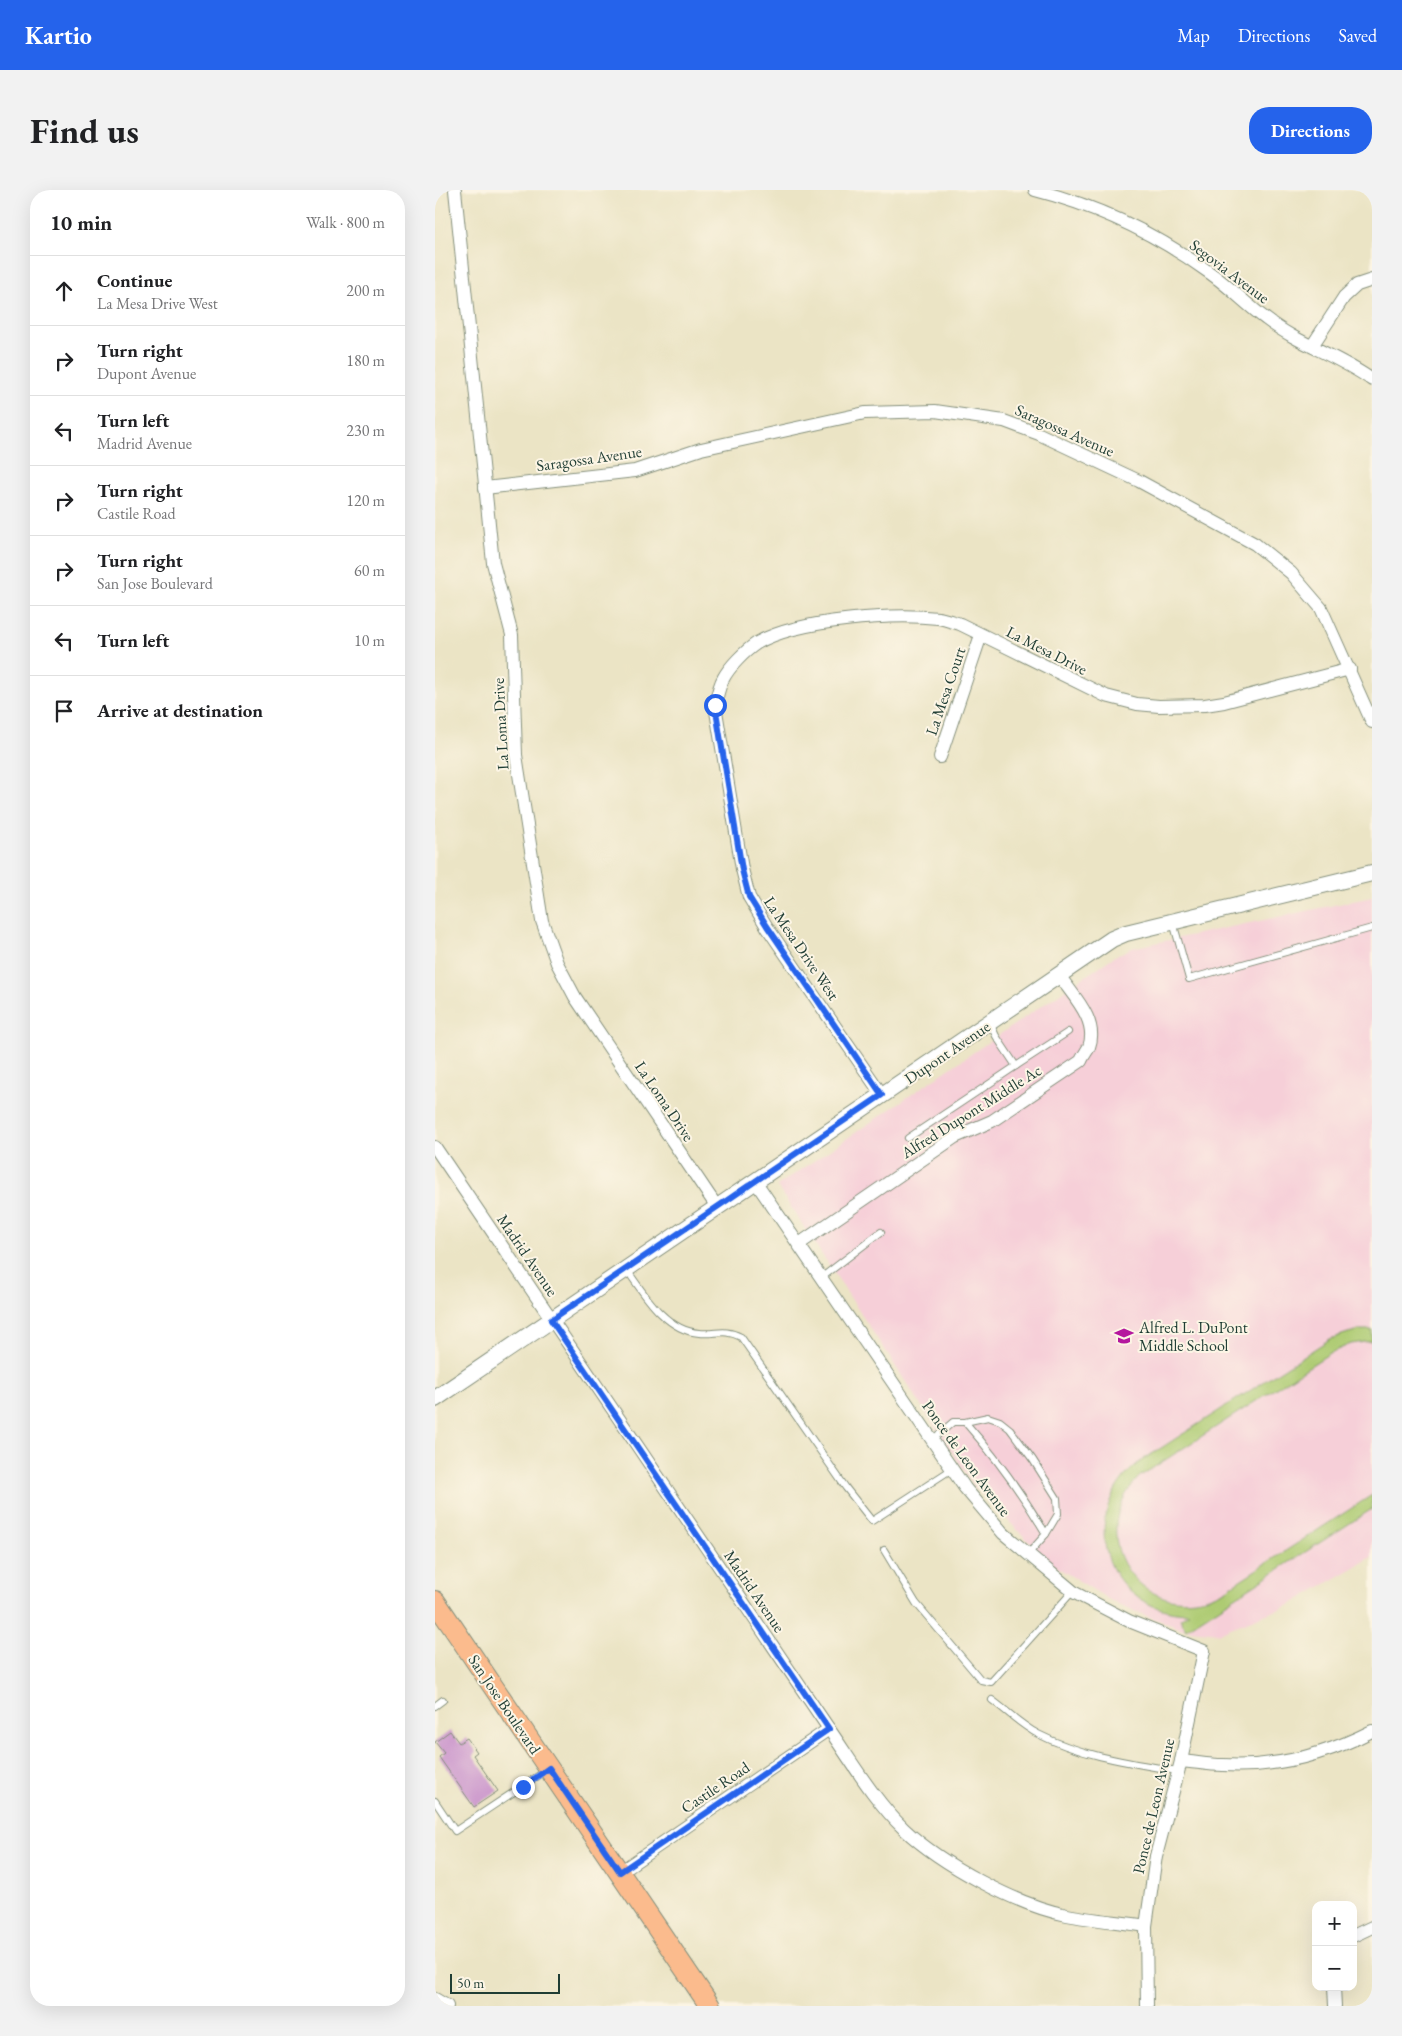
<!DOCTYPE html>
<html lang="en">
<head>
<meta charset="utf-8">
<style>
	body { margin:0; font-family:"EB Garamond",serif; background:#f2f2f2; color:#202124 }
	.controls { position:absolute; right:15px; bottom:15px; display:grid; overflow:hidden; border-radius:10px; box-shadow:0 5px 20px #0002 }
	.controls button { width:45px; height:45px; display:grid; place-items:center; padding:0; border:0; border-bottom:1px solid #e0e0e0; background:#fff; color:#202124; font:25px sans-serif }
	.scale { position:absolute; left:15px; bottom:12px; width:110px; box-sizing:border-box; padding-left:5px; border:2px solid #1f3d34; border-top:0; font-size:14px; line-height:18px; white-space:nowrap; color:#1f3d34; -webkit-text-stroke:4px #fcf5e5; paint-order:stroke }
	.stop { position:absolute; width:15px; height:15px; margin:-11px; border:4px solid #2563eb; border-radius:50%; background:#fff }
	.stop.end { background:#2563eb; border-color:#fff; box-shadow:0 1px 5px #0008 }
	.list { margin:0; padding:0; list-style:none }
	h2 { display:flex; justify-content:space-between; align-items:center; height:65px; margin:0; padding:0 20px; font-size:21px }
	h2 small { font-size:16px; font-weight:400; color:#757577 }
	.list li { display:grid; grid-template-columns:32px 1fr auto; gap:15px; align-items:center; box-sizing:border-box; height:70px; padding:0 20px; border-top:1px solid #e0e0e0 }
	.list b { display:block; font-size:19px; white-space:nowrap }
	.list p { margin:0; font-size:16px; white-space:nowrap; color:#757577 }
	.list em { font-size:16px; font-style:normal; color:#757577 }
	.icon { flex:none; width:28px; height:28px; fill:none; stroke:currentColor; stroke-width:2; stroke-linecap:round; stroke-linejoin:round }
	.map { position:relative; flex:none; width:937px; height:1816px; overflow:hidden; border-radius:20px }
	header { display:flex; align-items:center; gap:30px; box-sizing:border-box; height:70px; padding:0 25px; background:#2563eb; color:#fff }
	header strong { font-size:24px }
	nav { display:flex; gap:28px; margin-inline-start:auto; font-size:18px }
	.intro { display:flex; align-items:center; justify-content:space-between; box-sizing:border-box; height:120px; padding:0 30px }
	h1 { margin:0; font-size:35px }
	.button { padding:12px 22px; border-radius:20px; background:#2563eb; color:#fff; font-size:18px; font-weight:700 }
	main { display:flex; gap:30px; padding:0 30px }
	aside { flex:1; background:#fff; border-radius:20px; box-shadow:0 5px 20px #0002 }
	.map>svg:first-child { display:block }
</style>
</head>
<body>
<header>
<strong>Kartio</strong>
<nav><a>Map</a><a>Directions</a><a>Saved</a></nav>
</header>
<div class="intro"><h1>Find us</h1><a class="button">Directions</a></div>
<main>
<aside>
<h2>10 min<small>Walk · 800 m</small></h2>
<ul class="list">
<li><svg class="icon" aria-label="ahead" viewBox="0 0 24 24"><path d="M12 20V5M6 11l6-6 6 6"/></svg><div><b>Continue</b><p>La Mesa Drive West</p></div><em>200 m</em></li>
<li><svg class="icon" aria-label="right" viewBox="0 0 24 24"><path d="M7 20v-9h11M14 6l5 5-5 5"/></svg><div><b>Turn right</b><p>Dupont Avenue</p></div><em>180 m</em></li>
<li><svg class="icon" aria-label="left" viewBox="0 0 24 24"><path d="M17 20v-9H6M10 6l-5 5 5 5"/></svg><div><b>Turn left</b><p>Madrid Avenue</p></div><em>230 m</em></li>
<li><svg class="icon" aria-label="right" viewBox="0 0 24 24"><path d="M7 20v-9h11M14 6l5 5-5 5"/></svg><div><b>Turn right</b><p>Castile Road</p></div><em>120 m</em></li>
<li><svg class="icon" aria-label="right" viewBox="0 0 24 24"><path d="M7 20v-9h11M14 6l5 5-5 5"/></svg><div><b>Turn right</b><p>San Jose Boulevard</p></div><em>60 m</em></li>
<li><svg class="icon" aria-label="left" viewBox="0 0 24 24"><path d="M17 20v-9H6M10 6l-5 5 5 5"/></svg><div><b>Turn left</b></div><em>10 m</em></li>
<li><svg class="icon" aria-label="arrive" viewBox="0 0 24 24"><path d="M6 21V4h12l-3 4 3 4H6"/></svg><div><b>Arrive at destination</b></div></li>
</ul>
</aside>
<div class="map">
<svg width="937" height="1816" viewBox="0 0 937 1816">
	<rect width="100%" height="100%" fill="#fcf5e5"/>
	<filter id="ink" filterUnits="userSpaceOnUse"><feTurbulence type="fractalNoise" baseFrequency=".02" numOctaves="2"/><feDisplacementMap in="SourceGraphic" scale="10" xChannelSelector="R" yChannelSelector="G"/><feConvolveMatrix kernelMatrix="1 2 1 2 8 2 1 2 1" color-interpolation-filters="sRGB"/></filter>
	<filter id="wash" filterUnits="userSpaceOnUse"><feTurbulence type="fractalNoise" baseFrequency=".0096" numOctaves="4" result="noise"/><feDisplacementMap in="SourceGraphic" scale="20" xChannelSelector="R" yChannelSelector="G"/><feGaussianBlur stdDeviation="1.12" result="paint"/><feColorMatrix in="noise" values="0 0 0 0 0 0 0 0 0 0 0 0 0 0 0 0 0 1.4 0 .05"/><feComposite in="paint" operator="in"/></filter>
	<g filter="url(#wash)">
		<rect width="100%" height="100%" fill="#ebe4c5"/>
		<polygon fill="#f6cfd8" points="937,707 937,1367 855,1415 783,1443 747,1439 683,1415 615,1373 539,1296 342,996 680,766 697,758"/>
		<path fill="#adcb72" stroke="#668453" d="M925 1140H937V1151L916 1154 895 1163 704 1287C643 1351 713 1442 790 1400L937 1305V1319L751 1439 745 1429 754 1423C668 1422 639 1322 706 1271L895 1149 913 1143Z"/>
		<g id="blocks">
			<polygon fill="#cb96cc" points="15,1541 24,1553 32,1548 42,1562 38,1565 63,1601 39,1617 4,1567 9,1563 0,1552"/>
		</g>
	</g>
	<g filter="url(#ink)">
		<use href="#blocks" fill-opacity="0" stroke="#85907c" stroke-width="1"/>
		<g fill="none" stroke-linecap="round" stroke-linejoin="round">
			<g stroke="#85907c" stroke-width="8">
				<g id="service">
					<polyline points="738,732 754,789 937,738"/>
					<polyline points="581,876 633,842"/>
					<polyline points="473,948 581,876 561,846 555,833"/>
					<path d="M192 1080C209 1104 231 1141 264 1143 282 1145 288 1138 306 1147L411 1298 437 1331 517 1279"/>
					<polyline points="386,1088 446,1042"/>
					<polyline points="530,1232 553,1227 565,1231 575,1239 598,1270 622,1308 623,1324 611,1344"/>
					<path d="M497 1250 518 1232H530C560 1266 588 1305 611 1344L594 1363"/>
					<polyline points="449,1360 481,1413 546,1490 556,1492 638,1401"/>
					<path d="M557 1510C572 1521 586 1535 603 1544 646 1566 696 1573 743 1581"/>
					<polyline points="0,1516 8,1510"/>
					<polyline points="0,1611 20,1641 112,1580"/>
				</g>
			</g>
			<g stroke="#85907c" stroke-width="14">
				<g id="minor">
					<polyline points="20,0 58,373 77,445 81,565 107,731 122,773 140,807 282,1017"/>
					<path d="M600 0C662 16 723 45 775 83 795 97 812 115 831 129 863 154 904 166 937 190"/>
					<polyline points="877,156 909,107 922,95 937,90"/>
					<polyline points="50,298 200,281 266,259 430,223 500,221 569,231 604,244 704,291 820,354 856,383 886,418 937,532"/>
					<polyline points="505,567 546,445"/>
					<path d="M447 905 332 737 314 707 307 679 280 515C282 507 284 496 288 489 294 477 310 461 322 453 361 430 457 423 503 428 510 429 518 432 525 434L671 506 702 514 724 516 770 515 789 512 915 479"/>
					<path d="M0 957 394 1539C417 1572 439 1610 469 1639 506 1674 581 1715 632 1725 658 1730 685 1732 711 1736"/>
					<polyline points="320,991 530,1298 568,1343 640,1403 694,1431 769,1461 746,1571 721,1666 711,1736 712,1816"/>
					<path d="M364 1054 520 947 557 931 646 871C648 866 652 861 654 857 664 830 637 805 624 785"/>
					<path d="M746 1571C760 1572 774 1575 788 1575 840 1578 892 1564 937 1541"/>
					<polyline points="185,1682 394,1539"/>
					<polyline points="918,1746 937,1737"/>
					<polyline points="899,1797 900,1816"/>
					<polyline points="0,1809 12,1816"/>
				</g>
			</g>
			<g stroke="#85907c" stroke-width="18">
				<polyline id="tertiary" points="0,1209 677,749 691,743 937,683"/>
			</g>
			<g stroke="#85907c" stroke-width="22">
				<polyline id="primary" points="0,1411 275,1816"/>
			</g>
			<use href="#service" stroke="#fff" stroke-width="6"/>
			<use href="#minor" stroke="#fff" stroke-width="12"/>
			<use href="#tertiary" stroke="#fff" stroke-width="16"/>
			<use href="#primary" stroke="#fbbb8d" stroke-width="20"/>
		</g>
	</g>
	<g fill="none" stroke-linecap="round" stroke-linejoin="round" filter="url(#ink)">
		<polyline stroke="#2563eb" stroke-width="6" points="88,1597 114,1578 185,1682 394,1539 116,1130 447,905 332,736 314,707 307,680 280,515"/>
	</g>
	<defs>
		<g id="school-bare" transform="scale(1.5)"><path d="M0-5L7-2L0 1L-7-2ZM-4 1L0 2.5L4 1V4Q0 6-4 4Z" fill="#b5179e" stroke="#fcf5e5" stroke-width="2.5" paint-order="stroke"/></g>
	</defs>
	<g fill-rule="evenodd">
		<use href="#school-bare" x="689" y="1146"/>
	</g>
	<g text-anchor="middle" stroke-width="4" stroke-linejoin="round" paint-order="stroke">
		<g font-size="16" fill="#1f3d34" stroke="#fcf5e5">
			<text transform="translate(795 81) rotate(37)" y="6">Segovia Avenue</text>
			<text transform="translate(630 240) rotate(24)" y="6">Saragossa Avenue</text>
			<text transform="translate(154 268) rotate(-8)" y="6">Saragossa Avenue</text>
			<text transform="translate(612 460) rotate(27)" y="6">La Mesa Drive</text>
			<text transform="translate(510 501) rotate(-71)" y="6">La Mesa Court</text>
			<text transform="translate(65 534) rotate(-93)" y="6">La Loma Drive</text>
			<text transform="translate(367 758) rotate(56)" y="6">La Mesa Drive West</text>
			<text transform="translate(512 862) rotate(-34)" y="6">Dupont Avenue</text>
			<text transform="translate(230 911) rotate(56)" y="6">La Loma Drive</text>
			<text transform="translate(536 921) rotate(-32)" y="6">Alfred Dupont Middle Ac</text>
			<text transform="translate(93 1065) rotate(56)" y="6">Madrid Avenue</text>
			<text transform="translate(532 1268) rotate(54)" y="6">Ponce de Leon Avenue</text>
			<text transform="translate(320 1401) rotate(56)" y="6">Madrid Avenue</text>
			<text transform="translate(70 1514) rotate(56)" y="6">San Jose Boulevard</text>
			<text transform="translate(280 1597) rotate(-34)" y="6">Castile Road</text>
			<text transform="translate(718 1616) rotate(-77)" y="6">Ponce de Leon Avenue</text>
		</g>
		<g font-size="16" fill="#1f3d34" stroke="#fcf5e5" text-anchor="start">
			<text x="704" y="1143">Alfred L. DuPont<tspan x="704" dy="18">Middle School</tspan></text>
		</g>
	</g>
</svg>
<div class="controls">
<button>+</button>
<button>−</button>
</div>
<div class="scale">50 m</div>
<div class="stop" style="left:280px;top:515px"></div>
<div class="stop end" style="left:88px;top:1597px"></div>
</div>
</main>
</body>
</html>
